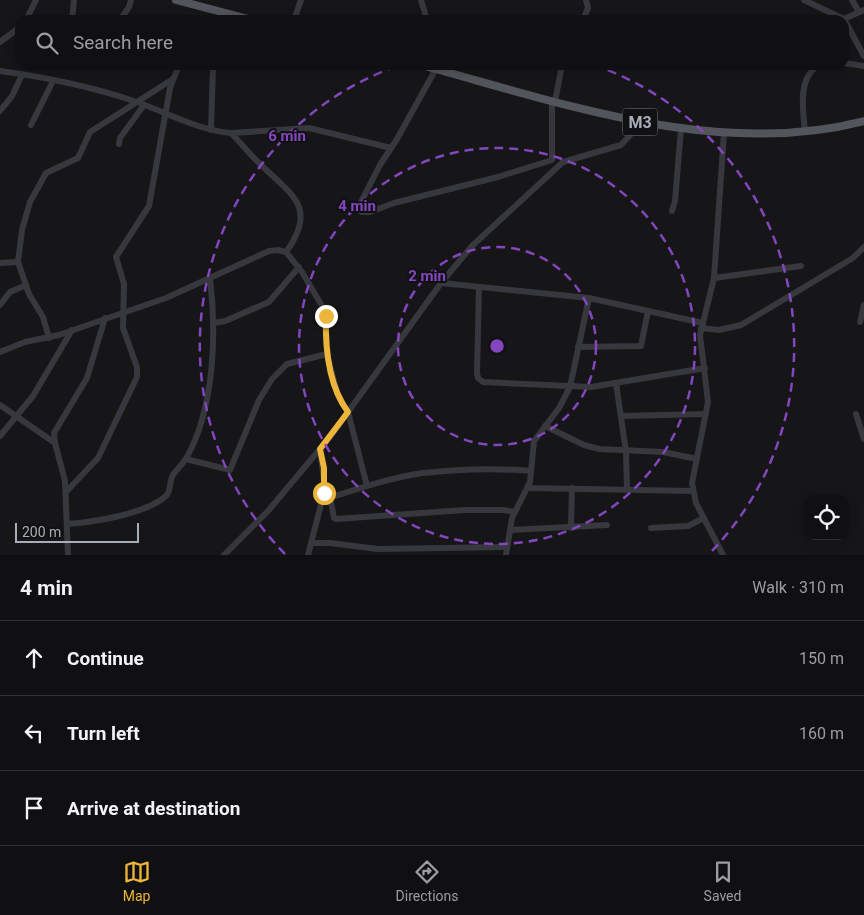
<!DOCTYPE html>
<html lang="en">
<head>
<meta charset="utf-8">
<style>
	body { margin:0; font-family:Roboto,sans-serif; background:#1e1e20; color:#f1f3f6 }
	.controls { position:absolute; right:15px; bottom:15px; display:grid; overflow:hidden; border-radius:10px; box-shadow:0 2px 12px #0003 }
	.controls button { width:45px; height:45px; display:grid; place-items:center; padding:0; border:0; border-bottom:1px solid #303032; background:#101012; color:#f1f3f6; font:25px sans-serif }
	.scale { position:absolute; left:15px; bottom:12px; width:124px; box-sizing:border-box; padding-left:5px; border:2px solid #a9adb8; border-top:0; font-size:14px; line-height:18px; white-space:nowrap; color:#a9adb8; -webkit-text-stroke:4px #111113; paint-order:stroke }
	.stop { position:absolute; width:15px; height:15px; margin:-11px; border:4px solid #edb539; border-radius:50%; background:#fff }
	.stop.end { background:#edb539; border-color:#fff; box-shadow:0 1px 5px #0008 }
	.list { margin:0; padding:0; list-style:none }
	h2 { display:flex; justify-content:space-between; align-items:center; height:65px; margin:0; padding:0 20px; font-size:21px }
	h2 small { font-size:16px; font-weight:400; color:#9c9d9f }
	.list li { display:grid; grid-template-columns:32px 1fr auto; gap:15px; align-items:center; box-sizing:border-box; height:75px; padding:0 20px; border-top:1px solid #303032 }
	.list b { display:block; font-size:19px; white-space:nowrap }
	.list em { font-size:16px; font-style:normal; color:#9c9d9f }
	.icon { flex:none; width:28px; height:28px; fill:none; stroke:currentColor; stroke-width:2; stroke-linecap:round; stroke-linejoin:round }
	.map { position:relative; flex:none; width:864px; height:555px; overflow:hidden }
	.search { position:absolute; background:#101012; box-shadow:0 2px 12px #0003; left:15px; right:15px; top:15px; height:55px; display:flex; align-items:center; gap:12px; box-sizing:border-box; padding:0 18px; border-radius:15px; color:#9c9d9f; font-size:19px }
	.sheet { height:290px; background:#101012 }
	nav { display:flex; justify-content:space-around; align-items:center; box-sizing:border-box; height:70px; border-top:1px solid #303032; background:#101012; font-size:14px; color:#9c9d9f }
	nav a { display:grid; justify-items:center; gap:2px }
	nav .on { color:#edb539 }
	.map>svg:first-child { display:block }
</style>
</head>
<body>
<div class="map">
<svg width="864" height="555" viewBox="0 0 864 555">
	<rect width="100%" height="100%" fill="#161618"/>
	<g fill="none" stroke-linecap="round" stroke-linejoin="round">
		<g stroke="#37383d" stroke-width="6">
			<polyline points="421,0 427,20"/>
			<polyline points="804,0 844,19 864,56"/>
			<polyline points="852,0 859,12"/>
			<polyline points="844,19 864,10"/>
			<polyline points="26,20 36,0"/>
			<polyline points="72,20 74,0"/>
			<polyline points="120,20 129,7 131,0"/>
			<polyline points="294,20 301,0"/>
			<polyline points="583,20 588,8 586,0"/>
			<polyline points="0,42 20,27"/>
			<polyline points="844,63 864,66"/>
			<polyline points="438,65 397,139 380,165 361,202 361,212 370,212 394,203 498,177 552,160 552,100"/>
			<path d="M0 71C44 77 92 87 134 101 166 112 197 130 231 133 242 144 251 156 263 167 294 196 317 209 286 252"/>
			<polyline points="555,101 562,65"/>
			<polyline points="0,111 12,96 22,75"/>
			<polyline points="31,125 53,81"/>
			<polyline points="211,130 213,65"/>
			<path d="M805 131C803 110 797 78 819 65"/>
			<polyline points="231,133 309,128 391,148"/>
			<polyline points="119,144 120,138 144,105"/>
			<polyline points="672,211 675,201 681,129"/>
			<polyline points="0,263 18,262"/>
			<polyline points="714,278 801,266"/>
			<polyline points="441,283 589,298 703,323"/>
			<polyline points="479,287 477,373 478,378 483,382 591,387 705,368"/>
			<polyline points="0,305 10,292 26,285"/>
			<polyline points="860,322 864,305"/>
			<polyline points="214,323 225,321 269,302 299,267"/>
			<polyline points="701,328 719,330 741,325 853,258 864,247"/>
			<polyline points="49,338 43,317 29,294 18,262 22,230 30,202 46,173 78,158 90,132 173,79"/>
			<polyline points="578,347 641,346 648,311"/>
			<polyline points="0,352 25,342 59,335 166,298 269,251 278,250 286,252 302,272 325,311 327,354 338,396 348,412 367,486"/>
			<polyline points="616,383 626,452 627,489"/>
			<polyline points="0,405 55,443"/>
			<polyline points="856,414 864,439"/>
			<polyline points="621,416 706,414"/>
			<polyline points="545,426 584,445 599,449 663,452 697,459"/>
			<polyline points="0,436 33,396 72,330"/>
			<polyline points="186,459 230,470 259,400 272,379 287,364 327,354"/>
			<polyline points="527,488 693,491"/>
			<polyline points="66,492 98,458 137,377 137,367 123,328 124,284 116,257 149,206 170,88 179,65"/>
			<polyline points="330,497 334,518 336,519 465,510 503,510 515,512"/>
			<path d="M322 500C355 490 388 478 423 473 458 469 496 468 531 471"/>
			<path d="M68 524C94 522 146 514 166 496 171 491 169 482 173 475 177 469 183 464 187 457 214 408 217 334 210 279"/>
			<polyline points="571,528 572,488"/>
			<polyline points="651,528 688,526 704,518"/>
			<polyline points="510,530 607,525"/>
			<polyline points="311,543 330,543 378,549 507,547"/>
			<polyline points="68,555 65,481 55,443 54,433 87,378 105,318"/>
			<polyline points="224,555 268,511 330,437 441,283 472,246 563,162 621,145 633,132 636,121"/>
			<polyline points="308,555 325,489 320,449"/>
			<polyline points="506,555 512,518 530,482 534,441 559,408 570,387 589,298"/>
			<polyline points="723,555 696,503 692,483 708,402 700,335 714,278 724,133"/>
		</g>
		<g stroke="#53555c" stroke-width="8">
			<polyline points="176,0 252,20"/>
			<path d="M421 65C562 103 717 159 864 121"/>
		</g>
	</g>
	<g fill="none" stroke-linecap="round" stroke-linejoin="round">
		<path stroke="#edb539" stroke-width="6" d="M324 493V468L320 449 348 412C328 385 325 348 326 316"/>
	</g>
	<g fill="none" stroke="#8446be" stroke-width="2.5" stroke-dasharray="9 6">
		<circle cx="497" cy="346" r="99"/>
		<circle cx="497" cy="346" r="198"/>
		<path d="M285 554A297 297 0 0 1 400 65M594 65A297 297 0 0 1 709 554"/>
	</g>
	<g text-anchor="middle" stroke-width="4" stroke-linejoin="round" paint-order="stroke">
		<rect fill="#111113" stroke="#7b7e86" stroke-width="1" x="622.5" y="108.5" width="35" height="27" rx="4"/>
		<g font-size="16" font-weight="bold" fill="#a9adb8">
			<text x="640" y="128">M3</text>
		</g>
	</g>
	<circle cx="497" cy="346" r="8" fill="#8446be" stroke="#111113" stroke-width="2.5"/>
	<g font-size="15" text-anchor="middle" font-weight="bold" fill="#8446be" stroke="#111113" stroke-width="4" stroke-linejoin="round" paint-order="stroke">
		<text x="287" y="141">6 min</text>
		<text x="357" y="211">4 min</text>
		<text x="427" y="281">2 min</text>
	</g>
</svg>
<div class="controls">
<button><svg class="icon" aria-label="locate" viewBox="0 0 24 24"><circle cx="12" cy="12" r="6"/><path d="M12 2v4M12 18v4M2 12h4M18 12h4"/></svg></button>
</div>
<div class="scale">200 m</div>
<div class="stop" style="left:324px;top:493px"></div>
<div class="stop end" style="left:326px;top:316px"></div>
<div class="search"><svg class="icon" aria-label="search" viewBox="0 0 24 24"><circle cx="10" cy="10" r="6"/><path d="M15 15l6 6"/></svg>Search here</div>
</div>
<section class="sheet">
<h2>4 min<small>Walk · 310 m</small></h2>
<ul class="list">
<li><svg class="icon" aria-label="ahead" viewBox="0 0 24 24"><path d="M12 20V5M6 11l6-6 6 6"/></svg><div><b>Continue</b></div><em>150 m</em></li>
<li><svg class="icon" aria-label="left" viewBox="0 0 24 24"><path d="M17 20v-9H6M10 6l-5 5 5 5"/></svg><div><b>Turn left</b></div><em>160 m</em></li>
<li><svg class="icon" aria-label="arrive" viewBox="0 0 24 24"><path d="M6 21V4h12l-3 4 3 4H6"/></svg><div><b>Arrive at destination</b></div></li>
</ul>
</section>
<nav>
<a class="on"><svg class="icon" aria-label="map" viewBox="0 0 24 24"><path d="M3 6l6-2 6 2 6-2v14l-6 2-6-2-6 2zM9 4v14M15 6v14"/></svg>Map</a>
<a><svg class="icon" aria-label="directions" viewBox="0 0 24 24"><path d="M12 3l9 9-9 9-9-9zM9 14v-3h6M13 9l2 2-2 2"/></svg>Directions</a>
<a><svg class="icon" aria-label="saved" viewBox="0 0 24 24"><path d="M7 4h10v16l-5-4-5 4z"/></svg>Saved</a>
</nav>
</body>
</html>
